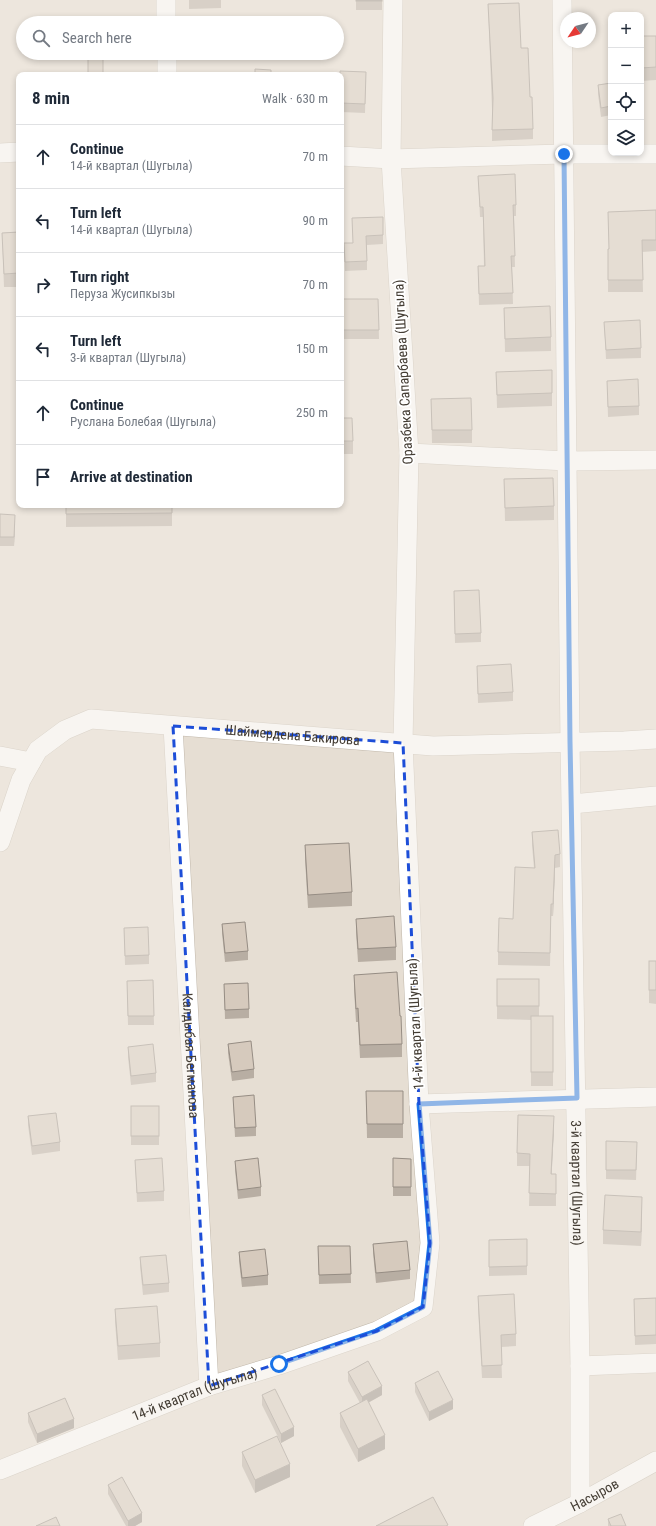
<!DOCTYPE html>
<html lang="en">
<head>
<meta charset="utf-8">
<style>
	body { margin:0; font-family:"Roboto Condensed",sans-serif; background:#f6f6f7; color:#1f2937 }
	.controls { position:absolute; right:12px; top:12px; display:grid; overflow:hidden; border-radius:8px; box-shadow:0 2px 6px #0003 }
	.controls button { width:36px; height:36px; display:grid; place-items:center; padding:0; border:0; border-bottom:1px solid #e0e1e3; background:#fff; color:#1f2937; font:20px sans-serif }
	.compass { position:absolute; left:560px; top:12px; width:36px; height:36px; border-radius:50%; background:#fff; box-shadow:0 2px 6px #0003; rotate:235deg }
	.stop { position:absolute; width:12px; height:12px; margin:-9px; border:3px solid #1a73e8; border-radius:50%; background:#fff }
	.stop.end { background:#1a73e8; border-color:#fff; box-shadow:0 1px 4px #0008 }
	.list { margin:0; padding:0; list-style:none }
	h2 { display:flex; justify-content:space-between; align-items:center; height:52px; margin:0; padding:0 16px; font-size:17px }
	h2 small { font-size:13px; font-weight:400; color:#747a83 }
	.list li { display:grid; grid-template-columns:26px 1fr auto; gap:12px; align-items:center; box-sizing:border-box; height:64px; padding:0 16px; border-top:1px solid #e0e1e3 }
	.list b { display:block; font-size:15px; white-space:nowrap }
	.list p { margin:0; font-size:13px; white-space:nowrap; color:#747a83 }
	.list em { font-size:13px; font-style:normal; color:#747a83 }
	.icon { flex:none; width:22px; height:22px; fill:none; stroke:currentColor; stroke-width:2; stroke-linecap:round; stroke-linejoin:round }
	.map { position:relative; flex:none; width:656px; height:1526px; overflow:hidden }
	.search { position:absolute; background:#fff; box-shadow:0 2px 6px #0003; left:16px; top:16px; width:328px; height:44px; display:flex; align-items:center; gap:10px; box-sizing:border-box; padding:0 14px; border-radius:22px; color:#747a83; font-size:15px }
	.panel { position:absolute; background:#fff; box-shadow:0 2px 6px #0003; left:16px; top:72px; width:328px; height:436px; border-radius:8px }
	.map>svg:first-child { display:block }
</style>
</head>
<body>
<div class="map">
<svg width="656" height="1526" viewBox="0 0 656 1526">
	<rect width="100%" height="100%" fill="#f2ede5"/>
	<path fill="#e6ded3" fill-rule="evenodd" d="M0 0H656V1526H0ZM611 15H641V153H611ZM566 18H590V42H566ZM23 23H337V53H23ZM19 75H341V505H19Z"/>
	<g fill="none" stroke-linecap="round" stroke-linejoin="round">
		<g stroke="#c0b7aa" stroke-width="20">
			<g id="minor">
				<polyline points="166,0 166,23"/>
				<path id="s1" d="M562 0 570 742 580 1366V1503"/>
				<polyline points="167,53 167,75"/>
				<polyline points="0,153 19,152"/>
				<polyline points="341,156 391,159 564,154 656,154"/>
				<polyline points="409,453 567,461 656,460"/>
				<path id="s2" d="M173 726 209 1386"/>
				<polyline points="0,756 31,762"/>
				<polyline points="572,804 656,796"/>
				<path id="s3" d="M0 842 21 780 38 750 65 730 91 719 433 746 624 741 656 739"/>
				<polyline points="419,1104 656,1097"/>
				<polyline points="580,1366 656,1363"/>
				<path id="s4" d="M0 1470 209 1386 279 1365 377 1331 423 1307 430 1243 419 1104 403 743 409 453 391 159 393 0"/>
				<path id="s5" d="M533 1526 580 1503 656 1461"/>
			</g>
		</g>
		<use href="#minor" stroke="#fff" stroke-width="19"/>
	</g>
	<g fill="#b8aea3">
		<polygon points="189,0 221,0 221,8 189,9"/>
		<rect x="356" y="0" width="26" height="10"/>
		<polygon points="488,4 521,48 530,97 533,129 533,139 492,141 492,109"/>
		<polygon points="641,36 656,36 656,80 641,81"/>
		<polygon points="366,72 365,113 341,112 341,75"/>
		<polygon points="611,83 611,115 601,117 598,94 598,85"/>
		<polygon points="478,176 516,205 516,216 514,216 515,267 512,267 513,304 479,305 478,266 484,266 483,217 480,217"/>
		<polygon points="656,210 656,251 642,252 643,292 608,292 608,249 609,249 608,212"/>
		<polygon points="352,218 383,235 383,244 367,245 367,270 345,271 344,243 353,243"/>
		<polygon points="19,232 19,287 4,287 2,233"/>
		<polygon points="343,299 378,299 379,339 343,339"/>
		<polygon points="504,308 551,337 551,351 505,352"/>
		<polygon points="604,322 641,348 641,358 606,359"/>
		<polygon points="496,372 552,393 552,406 497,408"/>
		<polygon points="607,381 639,406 639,415 608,417"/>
		<polygon points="431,399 472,430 472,443 432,443"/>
		<polygon points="341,418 353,441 353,454 341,454"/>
		<polygon points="504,479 554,506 554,520 505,521"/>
		<polygon points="66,505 172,505 172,526 66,527"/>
		<polygon points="0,514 15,524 14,546 0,546"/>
		<polygon points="454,591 481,633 481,642 455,643"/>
		<polygon points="477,666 513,692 513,701 478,703"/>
		<polygon points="532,832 560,854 560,867 555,868 553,916 551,916 550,966 498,965 498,952 513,919 534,868 532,845"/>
		<polygon points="305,845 352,892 352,906 308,908 305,859"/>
		<polygon points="356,919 396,947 396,960 358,962 356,932"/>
		<polygon points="222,924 248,951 248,960 225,962 222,933"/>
		<polygon points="124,928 149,955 149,964 125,965"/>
		<polygon points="656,961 656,1004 649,1003 649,990"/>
		<polygon points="354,975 402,1044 402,1057 360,1058 358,1022 356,1022 354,989"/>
		<polygon points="497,979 539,979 539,1016 553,1016 553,1086 531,1086 531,1020 497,1019"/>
		<polygon points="153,980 154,1025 128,1025 127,981"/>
		<polygon points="224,984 249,1009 249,1018 225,1019"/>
		<polygon points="228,1044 254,1069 254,1078 232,1081 228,1053"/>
		<polygon points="128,1047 156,1073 156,1082 131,1085 128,1057"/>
		<polygon points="366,1091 403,1091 403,1138 367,1138"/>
		<polygon points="233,1097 256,1127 256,1136 235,1137"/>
		<rect x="131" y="1106" width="28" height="39"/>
		<polygon points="28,1116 60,1142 60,1151 32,1155 28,1125"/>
		<polygon points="554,1129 551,1174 556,1174 556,1206 529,1206 530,1166 517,1166 517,1153"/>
		<polygon points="606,1141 637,1151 636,1180 606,1179"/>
		<polygon points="393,1158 411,1159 411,1196 393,1196"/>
		<polygon points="135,1160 164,1191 164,1201 137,1202"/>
		<polygon points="235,1161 261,1187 261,1196 238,1199 235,1170"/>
		<polygon points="642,1210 641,1246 603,1244 603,1230"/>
		<polygon points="527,1239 527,1275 489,1276 489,1240"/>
		<polygon points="373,1244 410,1270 410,1279 376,1283 373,1253"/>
		<polygon points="318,1246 350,1246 351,1283 319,1284"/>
		<polygon points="239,1252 268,1275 268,1285 242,1287 239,1261"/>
		<polygon points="140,1257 169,1283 169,1292 143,1295 140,1266"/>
		<polygon points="478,1296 516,1334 516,1346 501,1347 502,1378 482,1378 478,1308"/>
		<polygon points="656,1298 656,1344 635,1345 634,1299"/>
		<polygon points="115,1309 160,1343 160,1357 118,1360 115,1322"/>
		<polygon points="348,1372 382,1395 368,1403 385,1449 358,1462 340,1427 340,1413 360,1403 348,1381"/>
		<polygon points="415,1383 453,1409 429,1421 415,1392"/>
		<polygon points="262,1395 294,1436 281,1443 262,1405"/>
		<polygon points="28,1413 74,1428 37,1443 28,1422"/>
		<polygon points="242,1452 290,1477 255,1493 242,1466"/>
		<polygon points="108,1485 142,1522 135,1526 126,1526 108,1494"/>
		<polygon points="608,1519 626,1526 608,1526"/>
	</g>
	<g fill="#968d84">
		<polygon points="15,515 15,524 14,546 14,537"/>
		<polygon points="555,855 555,868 553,916 553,904"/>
		<polygon points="554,1116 554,1129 551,1186 551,1174"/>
		<polygon points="642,1197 642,1210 641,1246 641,1232"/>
		<polygon points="382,1386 382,1395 362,1406 362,1397"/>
		<polygon points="453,1400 453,1409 429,1421 429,1412"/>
		<polygon points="74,1419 74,1428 37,1443 37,1434"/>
		<polygon points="294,1427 294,1436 281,1443 281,1434"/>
		<polygon points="385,1435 385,1449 358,1462 358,1449"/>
		<polygon points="290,1464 290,1477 255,1493 255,1480"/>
		<polygon points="142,1513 142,1522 135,1526 128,1526 128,1521"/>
	</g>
	<g fill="#d6cabd" stroke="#968d84">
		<rect x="356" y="0" width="26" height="1"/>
		<polygon points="519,3 521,48 528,48 530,97 532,97 533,129 492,130 493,98 488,4"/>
		<polygon points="641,36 656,36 656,67 641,68"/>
		<rect x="88" y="58" width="15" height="17"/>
		<polygon points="255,69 271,70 271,75 255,75"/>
		<polygon points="340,71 366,72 365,104 341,103 341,75 340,75"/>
		<polygon points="611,83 611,106 601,108 598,85"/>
		<polygon points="515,174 516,205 513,205 515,256 511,256 513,293 479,294 478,266 485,266 483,207 480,207 478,176"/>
		<polygon points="656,210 656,240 642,240 643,280 608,280 608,249 609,249 608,212"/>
		<polygon points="383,217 383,235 366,236 367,261 345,262 344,243 353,243 352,218"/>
		<polygon points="19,232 19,273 4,274 2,233"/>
		<polygon points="343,299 378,299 379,330 343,330"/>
		<polygon points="550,306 551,337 505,339 504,308"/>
		<polygon points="640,320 641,348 606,350 604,322"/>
		<polygon points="552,370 552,393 497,395 496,372"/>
		<polygon points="638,379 639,406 608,407 607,381"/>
		<polygon points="471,398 472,430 432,430 431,399"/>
		<polygon points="341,418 352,418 353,441 341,441"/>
		<polygon points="553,478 554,506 505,508 504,479"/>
		<polygon points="66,505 172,505 172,513 66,514"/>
		<polygon points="0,514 15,515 14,537 0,537"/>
		<polygon points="479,590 481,633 455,634 454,591"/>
		<polygon points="511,664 513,692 478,694 477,666"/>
		<polygon points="558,830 560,854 555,855 553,904 551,904 550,953 498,952 499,918 513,919 515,867 535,868 532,832"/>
		<polygon points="349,843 352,892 308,895 305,845"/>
		<polygon points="394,916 396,947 358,949 356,919"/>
		<polygon points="245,922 248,951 225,953 222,924"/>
		<polygon points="148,927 149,955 125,956 124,928"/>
		<rect x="649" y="961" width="7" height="29"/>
		<polygon points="397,972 400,1016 401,1016 402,1044 360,1045 358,1008 356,1009 354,975"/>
		<rect x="497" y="979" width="42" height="27"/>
		<polygon points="153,980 154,1016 128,1016 127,981"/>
		<polygon points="248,983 249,1009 225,1010 224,984"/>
		<rect x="531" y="1016" width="22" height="56"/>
		<polygon points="251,1041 254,1069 232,1072 228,1044"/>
		<polygon points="153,1044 156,1073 131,1076 128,1047"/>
		<polygon points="366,1091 403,1091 403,1124 367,1124"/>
		<polygon points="254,1095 256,1127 235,1128 233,1097"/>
		<rect x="131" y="1106" width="28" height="30"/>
		<polygon points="56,1113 60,1142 32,1146 28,1116"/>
		<polygon points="518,1115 554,1116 551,1174 556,1174 556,1194 529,1193 530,1154 517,1153"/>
		<polygon points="606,1141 637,1142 636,1170 606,1170"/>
		<polygon points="162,1158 164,1191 137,1193 135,1160"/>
		<polygon points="258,1158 261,1187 238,1190 235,1161"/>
		<polygon points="393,1158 411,1159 411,1187 393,1187"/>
		<polygon points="605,1195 642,1197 641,1232 603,1230"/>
		<polygon points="527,1239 527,1266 489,1267 489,1240"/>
		<polygon points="407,1241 410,1270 376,1273 373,1244"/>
		<polygon points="318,1246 350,1246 351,1274 319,1275"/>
		<polygon points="265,1249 268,1275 242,1278 239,1252"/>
		<polygon points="166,1255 169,1283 143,1285 140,1257"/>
		<polygon points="514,1294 516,1334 501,1335 502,1365 482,1366 478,1296"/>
		<polygon points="656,1298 656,1335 635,1336 634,1299"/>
		<polygon points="157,1306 160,1343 118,1346 115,1309"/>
		<polygon points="368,1361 382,1386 362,1397 348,1372"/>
		<polygon points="438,1371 453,1400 429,1412 415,1383"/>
		<polygon points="275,1389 294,1427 281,1434 262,1395"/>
		<polygon points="65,1398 74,1419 37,1434 28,1413"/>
		<polygon points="367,1399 385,1435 358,1449 340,1413"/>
		<polygon points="277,1436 290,1464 255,1480 242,1452"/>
		<polygon points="122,1477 142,1513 128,1521 108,1485"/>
		<polygon points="433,1497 448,1525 446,1526 376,1526"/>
		<polygon points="621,1514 626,1526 611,1526 608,1519"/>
		<polygon points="56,1517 60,1526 36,1526"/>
	</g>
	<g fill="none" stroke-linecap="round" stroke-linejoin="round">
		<polyline stroke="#1a73e8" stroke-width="5" points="279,1364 376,1331 423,1307 430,1243 419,1104 577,1098 570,742 564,154"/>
	</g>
	<path d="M0 0H656V1526H0ZM173 726 403 743 419 1104 430 1243 423 1307 377 1331 209 1386Z" fill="#f2ede5" fill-opacity=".55" fill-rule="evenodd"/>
	<path fill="none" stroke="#1d4ed8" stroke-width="3" stroke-dasharray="8 5" stroke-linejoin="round" d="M173 726 403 743 419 1104 430 1243 423 1307 377 1331 209 1386Z"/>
	<g text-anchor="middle" stroke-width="3.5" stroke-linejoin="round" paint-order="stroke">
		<g font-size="14" fill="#443d34" stroke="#fff">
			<text transform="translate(403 372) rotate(-93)" y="5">Оразбека Сапарбаева (Шугыла)</text>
			<text dy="5" stroke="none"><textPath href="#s3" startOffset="364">Шаймердена Бакирова</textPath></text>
			<text transform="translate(415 1024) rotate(-93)" y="5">14-й квартал (Шугыла)</text>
			<text dy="5" stroke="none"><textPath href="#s2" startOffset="330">Калдыбая Бегманова</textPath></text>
			<text dy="5" stroke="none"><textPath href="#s1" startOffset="1183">3-й квартал (Шугыла)</textPath></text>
			<text dy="5" stroke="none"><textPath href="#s4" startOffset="209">14-й квартал (Шугыла)</textPath></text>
			<text dy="5" stroke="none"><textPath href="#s5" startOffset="69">Насыров</textPath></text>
		</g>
	</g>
</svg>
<div class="controls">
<button>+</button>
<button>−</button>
<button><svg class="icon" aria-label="locate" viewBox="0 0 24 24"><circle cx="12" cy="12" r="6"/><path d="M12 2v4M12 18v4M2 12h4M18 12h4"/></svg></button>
<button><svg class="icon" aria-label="layers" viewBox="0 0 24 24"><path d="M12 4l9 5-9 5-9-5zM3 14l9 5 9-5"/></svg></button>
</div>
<svg class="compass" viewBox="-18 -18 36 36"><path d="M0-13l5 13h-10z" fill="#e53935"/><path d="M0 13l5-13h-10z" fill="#747a83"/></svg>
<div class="stop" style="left:279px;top:1364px"></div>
<div class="stop end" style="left:564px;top:154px"></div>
<div class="search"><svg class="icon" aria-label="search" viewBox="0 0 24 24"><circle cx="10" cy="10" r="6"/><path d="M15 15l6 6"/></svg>Search here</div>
<section class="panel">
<h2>8 min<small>Walk · 630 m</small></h2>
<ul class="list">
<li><svg class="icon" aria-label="ahead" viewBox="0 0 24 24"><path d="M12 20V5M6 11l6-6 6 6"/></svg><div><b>Continue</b><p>14-й квартал (Шугыла)</p></div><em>70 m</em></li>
<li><svg class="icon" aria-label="left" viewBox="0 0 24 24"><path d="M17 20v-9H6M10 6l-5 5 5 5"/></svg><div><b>Turn left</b><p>14-й квартал (Шугыла)</p></div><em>90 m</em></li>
<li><svg class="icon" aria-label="right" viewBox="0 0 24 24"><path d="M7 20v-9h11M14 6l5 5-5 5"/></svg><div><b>Turn right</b><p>Перуза Жусипкызы</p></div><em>70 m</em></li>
<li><svg class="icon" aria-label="left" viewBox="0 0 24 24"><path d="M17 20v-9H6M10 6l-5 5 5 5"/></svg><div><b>Turn left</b><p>3-й квартал (Шугыла)</p></div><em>150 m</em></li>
<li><svg class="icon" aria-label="ahead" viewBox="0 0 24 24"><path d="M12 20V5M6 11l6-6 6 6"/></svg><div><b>Continue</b><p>Руслана Болебая (Шугыла)</p></div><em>250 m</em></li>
<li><svg class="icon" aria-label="arrive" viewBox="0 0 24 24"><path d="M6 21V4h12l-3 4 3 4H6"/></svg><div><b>Arrive at destination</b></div></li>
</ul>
</section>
</div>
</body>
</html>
